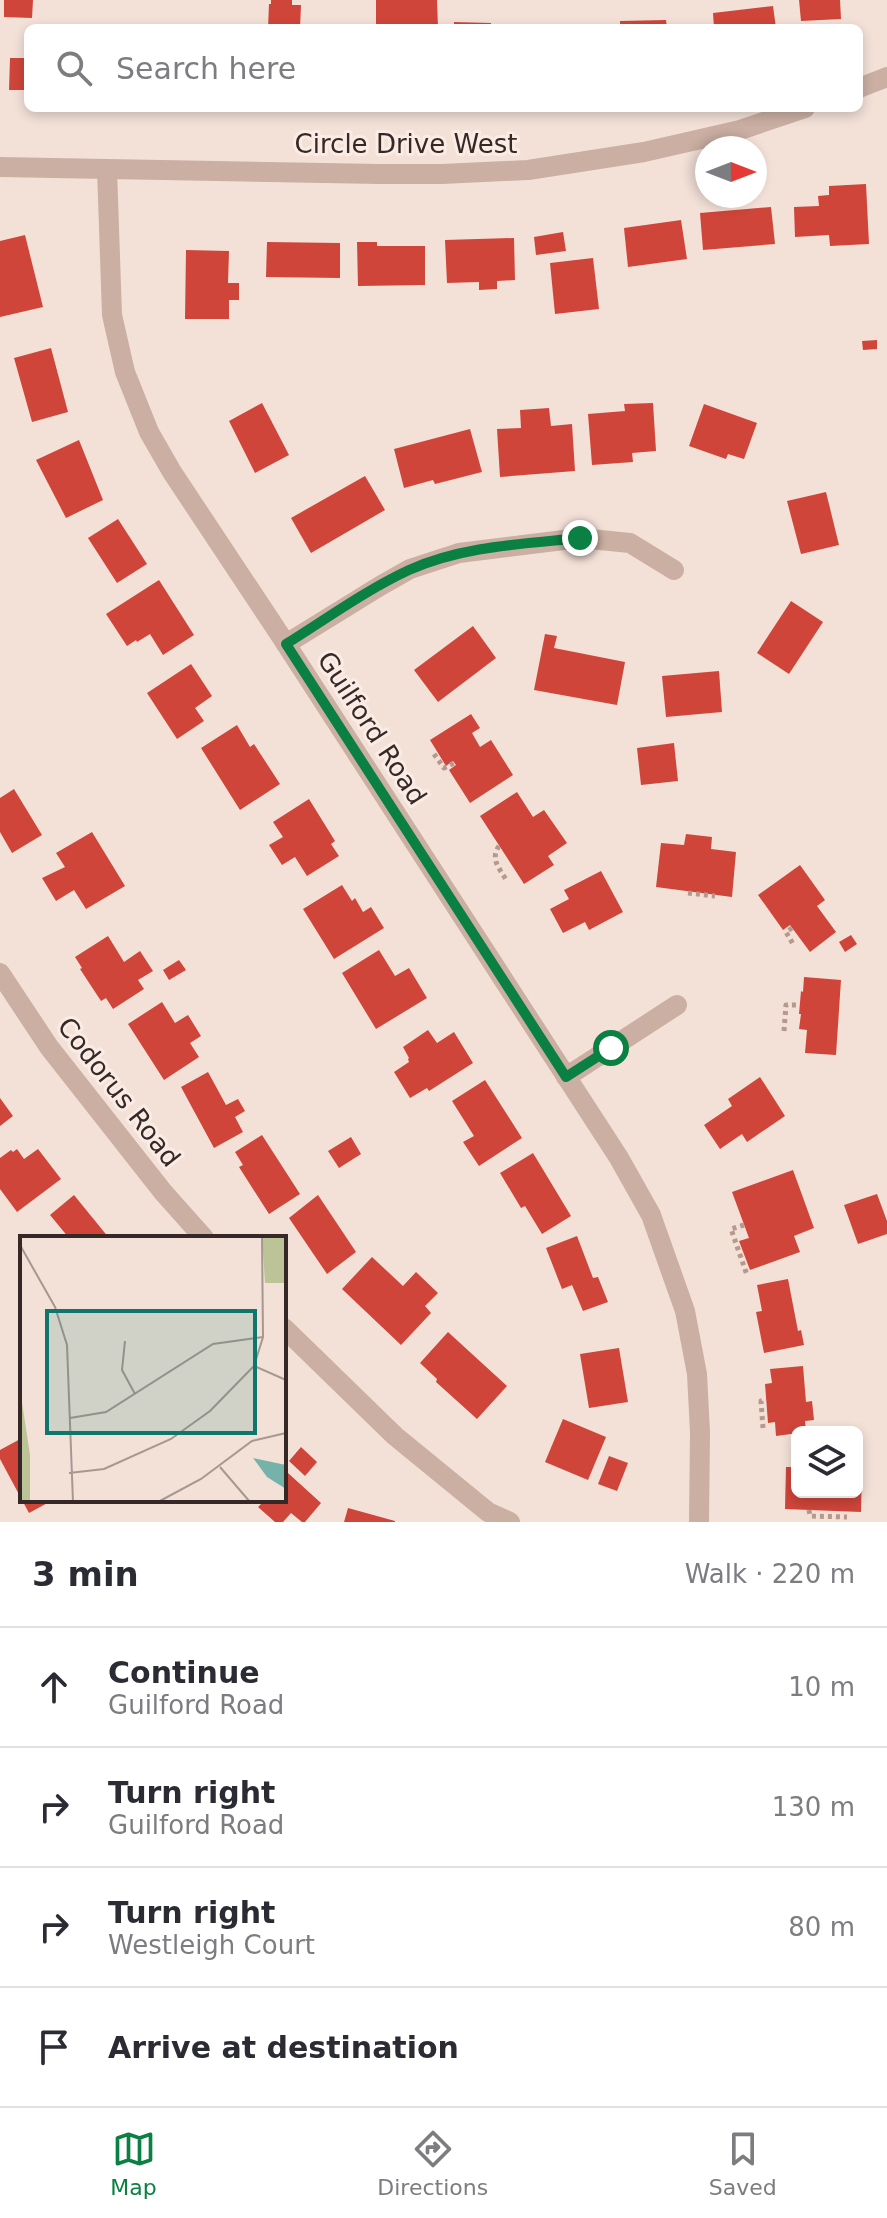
<!DOCTYPE html>
<html lang="en">
<head>
<meta charset="utf-8">
<style>
	body { margin:0; font-family:"DejaVu Sans",sans-serif; background:#f7f7f7; color:#2b2b33 }
	.controls { position:absolute; right:24px; bottom:24px; display:grid; overflow:hidden; border-radius:12px; box-shadow:0 4px 12px #0003 }
	.controls button { width:72px; height:72px; display:grid; place-items:center; padding:0; border:0; border-bottom:2px solid #e1e1e2; background:#fff; color:#2b2b33; font:40px sans-serif }
	.compass { position:absolute; left:695px; top:136px; width:72px; height:72px; border-radius:50%; background:#fff; box-shadow:0 4px 12px #0003; rotate:90deg }
	.stop { position:absolute; width:24px; height:24px; margin:-18px; border:6px solid #0b8043; border-radius:50%; background:#fff }
	.stop.end { background:#0b8043; border-color:#fff; box-shadow:0 2px 8px #0008 }
	.list { margin:0; padding:0; list-style:none }
	h2 { display:flex; justify-content:space-between; align-items:center; height:104px; margin:0; padding:0 32px; font-size:34px }
	h2 small { font-size:26px; font-weight:400; color:#7c7c81 }
	.list li { display:grid; grid-template-columns:52px 1fr auto; gap:24px; align-items:center; box-sizing:border-box; height:120px; padding:0 32px; border-top:2px solid #e1e1e2 }
	.list b { display:block; font-size:30px; white-space:nowrap }
	.list p { margin:0; font-size:26px; white-space:nowrap; color:#7c7c81 }
	.list em { font-size:26px; font-style:normal; color:#7c7c81 }
	.icon { flex:none; width:44px; height:44px; fill:none; stroke:currentColor; stroke-width:2; stroke-linecap:round; stroke-linejoin:round }
	.map { position:relative; flex:none; width:887px; height:1522px; overflow:hidden }
	.search { position:absolute; background:#fff; box-shadow:0 4px 12px #0003; left:24px; right:24px; top:24px; height:88px; display:flex; align-items:center; gap:20px; box-sizing:border-box; padding:0 28px; border-radius:12px; color:#7c7c81; font-size:30px }
	.sheet { height:584px; background:#fff }
	nav { display:flex; justify-content:space-around; align-items:center; box-sizing:border-box; height:112px; border-top:2px solid #e1e1e2; background:#fff; font-size:22px; color:#7c7c81 }
	nav a { display:grid; justify-items:center; gap:4px }
	nav .on { color:#0b8043 }
	.map>svg:first-child { display:block }
</style>
</head>
<body>
<div class="map">
<svg width="887" height="1522" viewBox="0 0 887 1522">
	<rect width="100%" height="100%" fill="#f3e1d8"/>
	<g fill="#cf453a">
		<polygon points="4,0 33,0 32,18 4,17"/>
		<polygon points="271,0 292,0 292,5 301,5 300,28 268,28 269,4 271,4"/>
		<polygon points="376,0 437,0 438,28 376,28"/>
		<polygon points="799,0 840,0 841,19 801,21"/>
		<polygon points="773,6 776,28 714,28 713,13"/>
		<polygon points="666,20 667,28 620,28 620,21"/>
		<polygon points="454,22 491,23 491,28 454,28"/>
		<polygon points="10,58 28,58 28,90 9,90"/>
		<polygon points="866,184 869,244 830,246 829,235 795,237 794,207 819,206 818,196 829,195 829,186"/>
		<polygon points="771,207 775,244 703,250 700,213"/>
		<polygon points="681,220 687,259 628,267 624,228"/>
		<polygon points="563,232 566,251 536,255 534,237"/>
		<polygon points="25,235 43,307 0,317 0,241"/>
		<polygon points="514,238 515,280 497,281 497,289 479,290 479,282 447,283 445,240"/>
		<polygon points="267,242 340,243 340,278 266,277"/>
		<polygon points="357,242 377,242 377,246 425,246 425,285 358,286"/>
		<polygon points="186,250 229,251 228,283 239,283 239,300 229,300 229,319 185,319"/>
		<polygon points="593,258 599,309 555,314 550,263"/>
		<polygon points="877,340 877,349 863,350 862,341"/>
		<polygon points="51,348 68,412 32,422 14,358"/>
		<polygon points="262,403 289,455 255,473 229,421"/>
		<polygon points="653,403 656,451 632,453 633,462 592,465 588,414 625,411 624,404"/>
		<polygon points="704,404 757,423 744,459 728,454 726,459 689,446"/>
		<polygon points="549,408 551,426 572,424 575,471 500,477 497,429 521,428 520,410"/>
		<polygon points="470,429 482,472 435,484 433,480 404,488 394,449"/>
		<polygon points="79,440 103,500 66,518 36,460"/>
		<polygon points="365,476 385,510 311,553 291,518"/>
		<polygon points="826,492 839,545 801,554 787,501"/>
		<polygon points="118,519 147,564 117,583 88,538"/>
		<polygon points="159,580 194,635 163,655 150,634 137,642 136,640 127,646 106,614"/>
		<polygon points="791,601 823,622 789,674 757,653"/>
		<polygon points="473,626 496,658 438,702 414,670"/>
		<polygon points="545,634 557,636 554,648 625,662 617,705 534,690"/>
		<polygon points="191,664 212,696 195,708 204,721 177,739 147,693"/>
		<polygon points="719,671 722,712 666,717 662,676"/>
		<polygon points="471,714 480,728 472,733 480,747 491,740 513,775 470,803 449,770 456,765 453,761 446,766 430,740"/>
		<polygon points="237,725 250,747 254,744 280,784 240,810 201,748"/>
		<polygon points="674,743 678,781 641,785 637,748"/>
		<polygon points="14,789 42,835 12,853 0,832 0,798"/>
		<polygon points="517,792 533,817 544,810 567,843 548,856 554,865 524,884 480,816"/>
		<polygon points="309,799 335,841 331,844 339,856 307,876 295,857 282,865 269,845 283,837 273,822"/>
		<polygon points="92,832 125,886 86,909 74,890 56,901 42,878 65,867 56,853"/>
		<polygon points="686,834 712,837 711,849 736,852 732,897 656,887 661,843 684,845"/>
		<polygon points="800,865 825,900 817,906 836,932 810,952 790,925 783,930 758,895"/>
		<polygon points="601,871 623,912 589,930 585,922 563,933 550,909 569,899 564,890"/>
		<polygon points="342,885 352,901 355,898 363,912 371,907 384,928 334,959 303,909"/>
		<polygon points="851,935 857,944 845,952 839,942"/>
		<polygon points="108,936 124,962 140,951 153,971 138,980 144,989 113,1009 106,998 101,1001 80,969 82,968 75,957"/>
		<polygon points="379,950 395,976 409,968 427,998 376,1029 342,973"/>
		<polygon points="179,960 186,970 169,980 163,970"/>
		<polygon points="804,977 841,980 836,1055 805,1053 807,1030 799,1029 801,1014 799,1014 801,991 803,992"/>
		<polygon points="162,1002 175,1023 188,1015 201,1036 190,1043 199,1057 164,1080 128,1024"/>
		<polygon points="428,1030 437,1043 454,1032 473,1063 429,1091 427,1088 410,1098 394,1072 409,1062 408,1059 409,1058 403,1047"/>
		<polygon points="208,1072 226,1105 238,1099 245,1111 235,1117 243,1132 214,1148 181,1087"/>
		<polygon points="760,1077 785,1116 747,1142 742,1134 720,1149 704,1125 732,1106 728,1099"/>
		<polygon points="485,1080 522,1138 479,1166 463,1142 474,1136 452,1101"/>
		<polygon points="0,1098 13,1116 0,1126"/>
		<polygon points="262,1135 300,1194 269,1214 239,1167 243,1165 235,1152"/>
		<polygon points="351,1137 361,1154 339,1168 328,1151"/>
		<polygon points="17,1149 24,1159 38,1149 61,1179 17,1212 0,1189 0,1158 11,1150 13,1152"/>
		<polygon points="533,1153 571,1216 542,1234 525,1206 521,1208 500,1173"/>
		<polygon points="793,1170 814,1228 794,1236 800,1252 750,1270 739,1241 749,1238 732,1192"/>
		<polygon points="877,1194 887,1221 887,1234 858,1244 844,1205"/>
		<polygon points="74,1195 109,1238 69,1238 50,1215"/>
		<polygon points="318,1195 356,1252 327,1274 289,1218"/>
		<polygon points="577,1236 593,1278 598,1277 608,1302 583,1311 572,1285 562,1289 546,1248"/>
		<polygon points="372,1257 403,1286 416,1272 438,1293 425,1306 431,1313 401,1345 342,1289"/>
		<polygon points="788,1279 798,1331 801,1330 804,1345 764,1353 756,1312 762,1311 757,1285"/>
		<polygon points="448,1332 507,1386 477,1419 436,1382 437,1379 420,1363"/>
		<polygon points="619,1348 628,1402 589,1408 580,1354"/>
		<polygon points="803,1366 806,1402 812,1401 814,1420 805,1421 806,1432 776,1436 775,1422 768,1423 765,1384 772,1383 770,1369"/>
		<polygon points="563,1419 606,1437 588,1480 545,1462"/>
		<polygon points="22,1438 22,1500 0,1459 0,1450"/>
		<polygon points="301,1447 317,1462 305,1476 289,1461"/>
		<polygon points="609,1456 628,1463 617,1491 598,1484"/>
		<polygon points="786,1467 797,1467 797,1492 857,1492 857,1469 862,1469 861,1512 785,1509"/>
		<polygon points="288,1473 321,1503 305,1522 302,1522 291,1513 283,1522 275,1522 258,1507 265,1500 284,1500 284,1478"/>
		<polygon points="22,1500 53,1500 29,1513"/>
		<polygon points="348,1508 395,1521 395,1522 344,1522"/>
	</g>
	<g fill="none" stroke-linecap="round" stroke-linejoin="round">
		<g stroke="#b7988d" stroke-width="5" stroke-dasharray="4 4" stroke-linecap="butt">
			<polyline points="434,754 444,768 454,763"/>
			<path d="M499 846C490 859 499 868 507 881"/>
			<polyline points="688,893 715,896"/>
			<polyline points="792,928 786,932 793,944"/>
			<polyline points="784,1031 786,1005 799,1005"/>
			<polyline points="744,1225 731,1229 747,1275"/>
			<polyline points="763,1428 761,1401 766,1400"/>
			<polyline points="809,1510 810,1516 847,1517"/>
		</g>
		<g stroke="#cbafa3" stroke-width="20">
			<polyline points="859,88 887,77"/>
			<polyline points="0,167 380,174 442,174 528,170 644,152 740,130 805,108"/>
			<polyline points="107,169 112,315 125,372 149,432 172,472 286,644 619,1158 651,1215 685,1311 697,1374 700,1432 699,1522"/>
			<polyline points="286,644 380,586 410,569 459,553 580,538 630,543 674,570"/>
			<polyline points="0,973 49,1047 163,1192 204,1238"/>
			<polyline points="566,1077 677,1005"/>
			<polyline points="284,1328 395,1436 488,1512 510,1522"/>
		</g>
	</g>
	<g fill="none" stroke-linecap="round" stroke-linejoin="round">
		<path stroke="#0b8043" stroke-width="10" d="M580 538C523 544 462 546 409 570 366 590 326 619 286 644L566 1077 611 1048"/>
	</g>
	<g text-anchor="middle" stroke-width="6" stroke-linejoin="round" paint-order="stroke">
		<g font-size="26" fill="#362826" stroke="#faece4">
			<text x="406" y="153">Circle Drive West</text>
			<text transform="translate(372 728) rotate(57)" y="9">Guilford Road</text>
			<text transform="translate(119 1092) rotate(52)" y="9">Codorus Road</text>
		</g>
	</g>
	<g transform="translate(20 1236)">
		<rect width="266" height="266" fill="#f3e1d8"/>
		<path d="M242 0H266V47H245ZM0 153 10 219V266H0Z" fill="#bbc397"/>
		<path d="M233 222 266 229V253L247 241Z" fill="#75b2aa"/>
		<path fill="none" stroke="#a79791" stroke-width="2" d="M0 9 35 71 47 109 53 266M105 105 102 134 115 158M234 130 266 144M50 182 86 176 193 108 243 101M200 231 230 266M49 237 84 233 151 203 190 175 234 130 243 101 242 0M138 266 181 243 232 205 266 197"/>
		<path fill="#0f766e" fill-opacity="0.15" stroke="#0f766e" stroke-width="4" d="M27 75H235V197H27Z"/>
		<rect width="266" height="266" fill="none" stroke="#362826" stroke-width="4"/>
	</g>
</svg>
<div class="controls">
<button><svg class="icon" aria-label="layers" viewBox="0 0 24 24"><path d="M12 4l9 5-9 5-9-5zM3 14l9 5 9-5"/></svg></button>
</div>
<svg class="compass" viewBox="-18 -18 36 36"><path d="M0-13l5 13h-10z" fill="#e53935"/><path d="M0 13l5-13h-10z" fill="#7c7c81"/></svg>
<div class="stop" style="left:611px;top:1048px"></div>
<div class="stop end" style="left:580px;top:538px"></div>
<div class="search"><svg class="icon" aria-label="search" viewBox="0 0 24 24"><circle cx="10" cy="10" r="6"/><path d="M15 15l6 6"/></svg>Search here</div>
</div>
<section class="sheet">
<h2>3 min<small>Walk · 220 m</small></h2>
<ul class="list">
<li><svg class="icon" aria-label="ahead" viewBox="0 0 24 24"><path d="M12 20V5M6 11l6-6 6 6"/></svg><div><b>Continue</b><p>Guilford Road</p></div><em>10 m</em></li>
<li><svg class="icon" aria-label="right" viewBox="0 0 24 24"><path d="M7 20v-9h11M14 6l5 5-5 5"/></svg><div><b>Turn right</b><p>Guilford Road</p></div><em>130 m</em></li>
<li><svg class="icon" aria-label="right" viewBox="0 0 24 24"><path d="M7 20v-9h11M14 6l5 5-5 5"/></svg><div><b>Turn right</b><p>Westleigh Court</p></div><em>80 m</em></li>
<li><svg class="icon" aria-label="arrive" viewBox="0 0 24 24"><path d="M6 21V4h12l-3 4 3 4H6"/></svg><div><b>Arrive at destination</b></div></li>
</ul>
</section>
<nav>
<a class="on"><svg class="icon" aria-label="map" viewBox="0 0 24 24"><path d="M3 6l6-2 6 2 6-2v14l-6 2-6-2-6 2zM9 4v14M15 6v14"/></svg>Map</a>
<a><svg class="icon" aria-label="directions" viewBox="0 0 24 24"><path d="M12 3l9 9-9 9-9-9zM9 14v-3h6M13 9l2 2-2 2"/></svg>Directions</a>
<a><svg class="icon" aria-label="saved" viewBox="0 0 24 24"><path d="M7 4h10v16l-5-4-5 4z"/></svg>Saved</a>
</nav>
</body>
</html>
